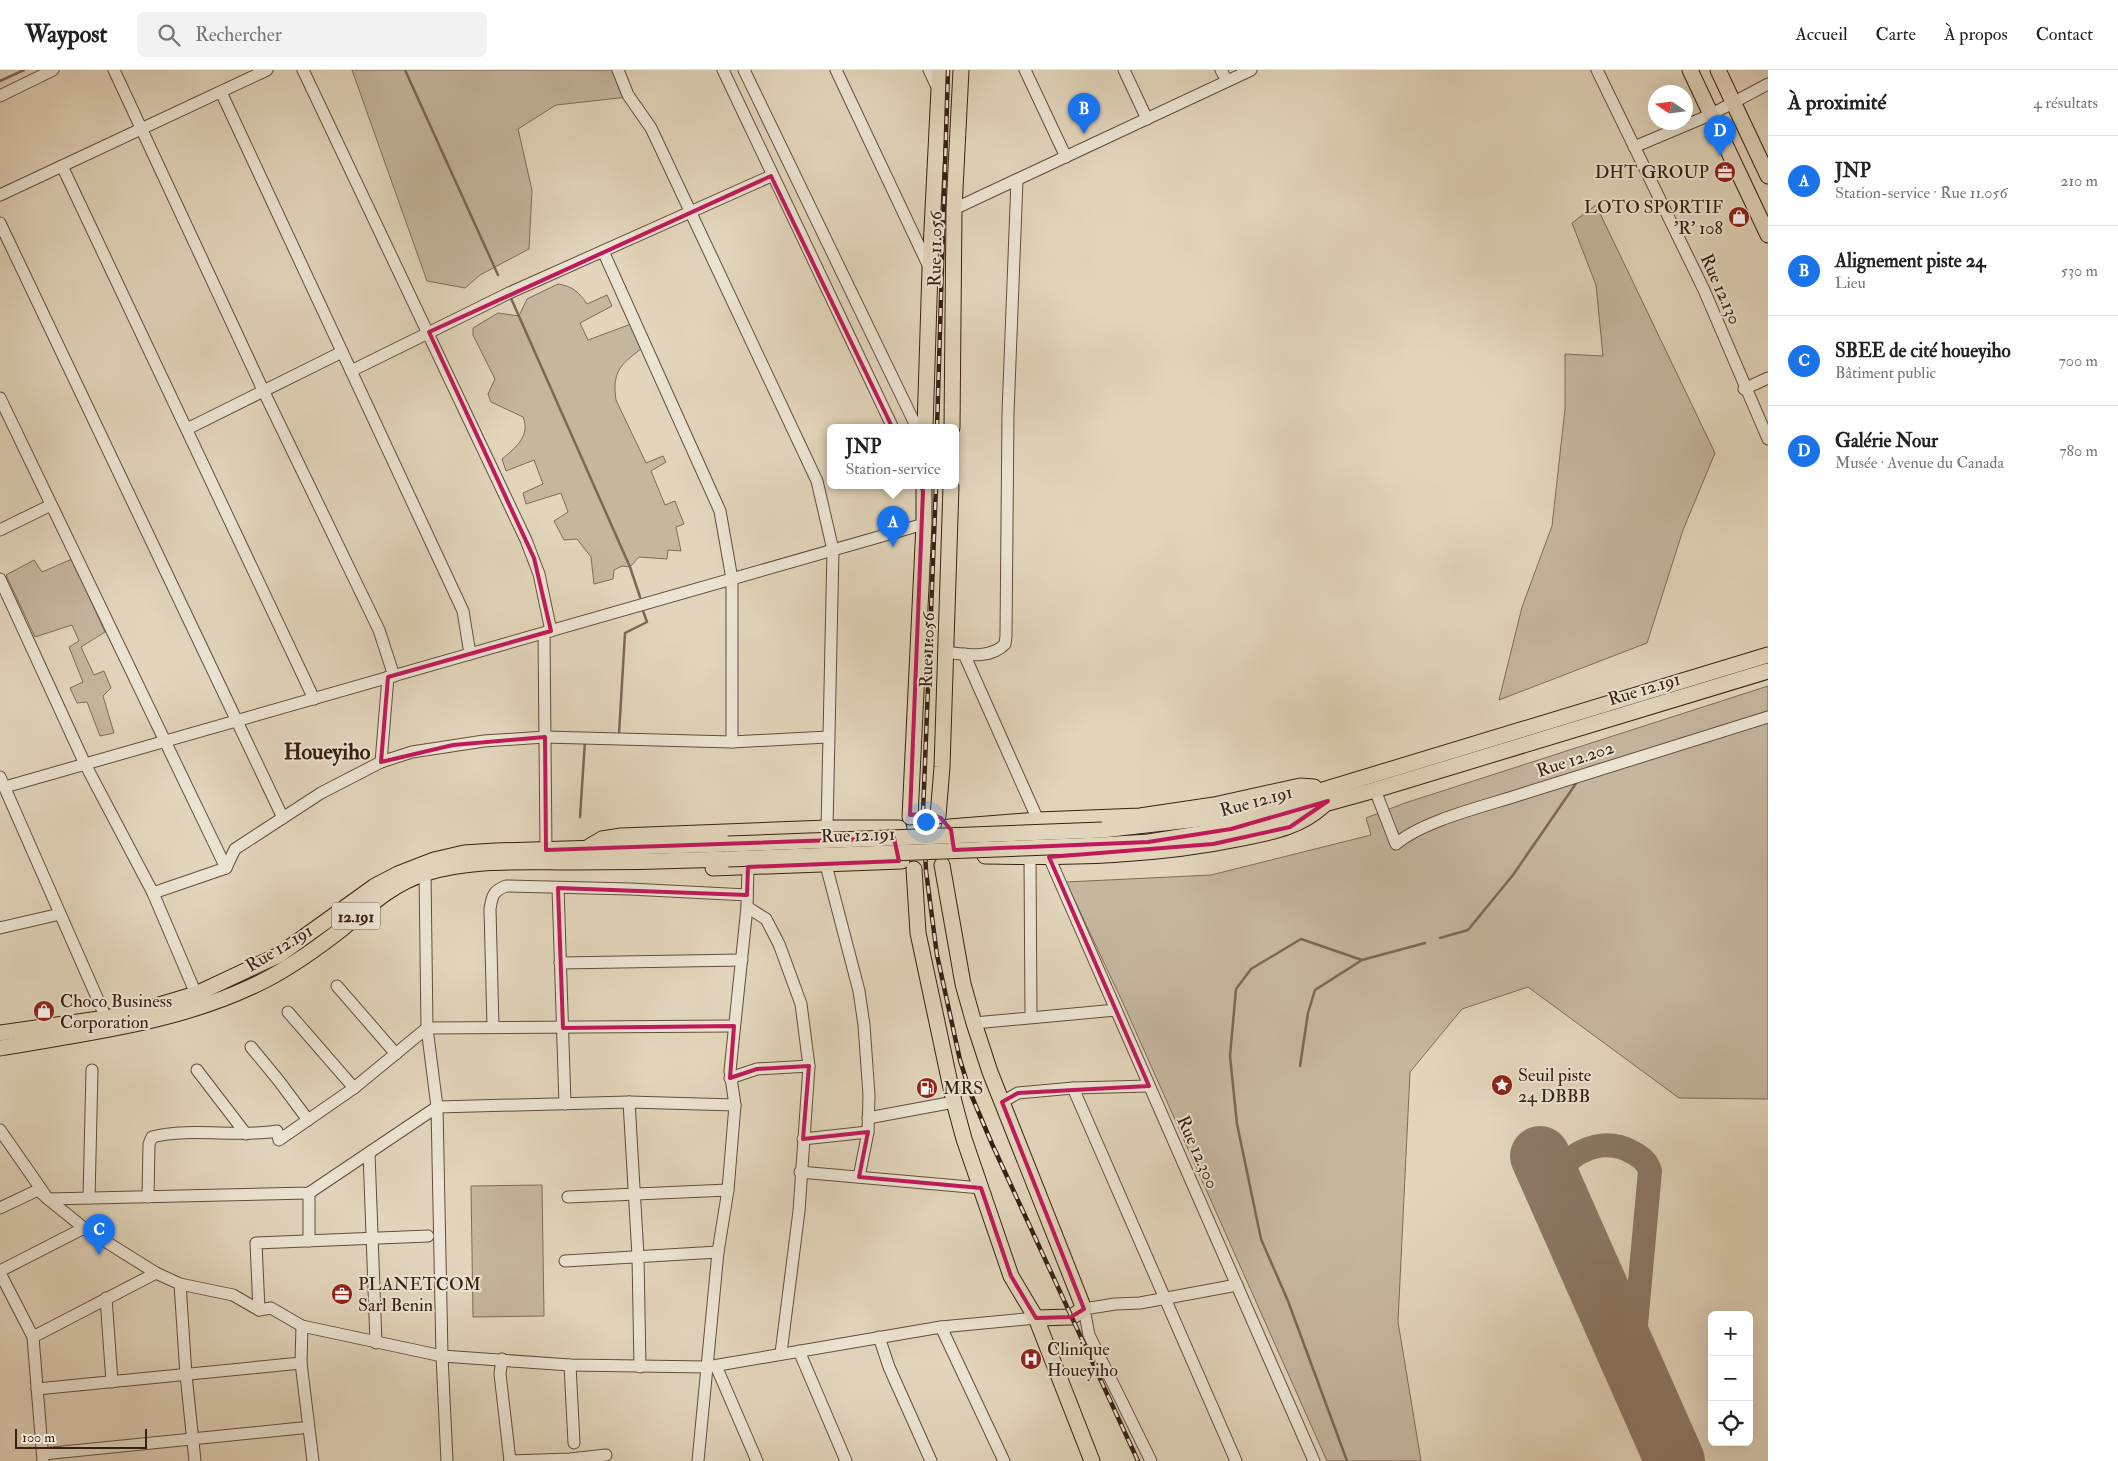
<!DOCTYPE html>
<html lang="fr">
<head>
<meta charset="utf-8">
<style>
	body { margin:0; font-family:"IM FELL Double Pica",serif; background:#f2f2f2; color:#222 }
	.controls { position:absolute; right:15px; bottom:15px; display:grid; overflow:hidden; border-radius:8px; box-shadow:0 5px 20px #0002 }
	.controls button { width:45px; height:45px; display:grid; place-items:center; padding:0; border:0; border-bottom:1px solid #e0e0e0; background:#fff; color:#222; font:25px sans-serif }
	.compass { position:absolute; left:1648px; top:15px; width:45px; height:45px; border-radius:50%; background:#fff; box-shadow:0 5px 20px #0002; rotate:283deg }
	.scale { position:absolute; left:15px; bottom:12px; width:132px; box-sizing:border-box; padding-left:5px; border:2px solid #372012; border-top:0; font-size:14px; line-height:18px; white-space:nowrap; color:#372012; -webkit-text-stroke:4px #ece4d3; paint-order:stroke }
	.you { position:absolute; left:925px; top:751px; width:18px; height:18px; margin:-12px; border:4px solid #fff; border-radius:50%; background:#1a73e8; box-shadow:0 0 0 8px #1a73e833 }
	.badge { display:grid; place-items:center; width:32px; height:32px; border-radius:50%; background:#1a73e8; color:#fff; font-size:16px; font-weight:700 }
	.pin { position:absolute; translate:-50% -41px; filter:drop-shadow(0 1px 2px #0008) }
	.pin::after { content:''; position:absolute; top:26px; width:18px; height:15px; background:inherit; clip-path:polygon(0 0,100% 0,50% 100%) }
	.popup { position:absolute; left:827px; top:354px; width:132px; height:65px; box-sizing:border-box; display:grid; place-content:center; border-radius:8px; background:#fff; filter:drop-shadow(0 1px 4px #0005); font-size:16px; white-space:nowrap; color:#767676 }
	.popup b { font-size:19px; color:#222 }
	.popup::after { content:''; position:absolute; left:50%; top:100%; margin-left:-10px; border:10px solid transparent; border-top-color:#fff }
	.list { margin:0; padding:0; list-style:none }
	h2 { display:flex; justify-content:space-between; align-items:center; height:65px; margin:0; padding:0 20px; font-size:21px }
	h2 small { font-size:16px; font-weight:400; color:#767676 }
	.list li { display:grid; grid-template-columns:32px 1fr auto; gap:15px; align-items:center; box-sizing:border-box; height:90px; padding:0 20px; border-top:1px solid #e0e0e0 }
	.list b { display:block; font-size:19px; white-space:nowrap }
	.list p { margin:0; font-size:16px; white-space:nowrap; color:#767676 }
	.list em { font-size:16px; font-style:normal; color:#767676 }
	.icon { flex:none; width:28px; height:28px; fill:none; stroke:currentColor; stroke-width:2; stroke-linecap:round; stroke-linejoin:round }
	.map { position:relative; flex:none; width:1768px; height:1391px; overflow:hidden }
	header { display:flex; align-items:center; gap:30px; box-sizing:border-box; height:70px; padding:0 25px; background:#fff; border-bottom:1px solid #e0e0e0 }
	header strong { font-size:24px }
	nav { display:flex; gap:28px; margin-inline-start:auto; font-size:18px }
	.search { width:350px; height:45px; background:#f2f2f2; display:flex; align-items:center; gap:12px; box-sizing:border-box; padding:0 18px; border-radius:8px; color:#767676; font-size:19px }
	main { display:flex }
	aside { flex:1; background:#fff }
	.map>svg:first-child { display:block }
</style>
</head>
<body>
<header>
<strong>Waypost</strong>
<div class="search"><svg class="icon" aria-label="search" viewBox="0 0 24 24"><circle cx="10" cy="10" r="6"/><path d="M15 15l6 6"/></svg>Rechercher</div>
<nav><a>Accueil</a><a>Carte</a><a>À propos</a><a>Contact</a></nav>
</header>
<main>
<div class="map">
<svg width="1768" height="1391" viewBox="0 0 1768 1391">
	<rect width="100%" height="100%" fill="#e2d5bb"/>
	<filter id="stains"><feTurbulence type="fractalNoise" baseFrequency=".004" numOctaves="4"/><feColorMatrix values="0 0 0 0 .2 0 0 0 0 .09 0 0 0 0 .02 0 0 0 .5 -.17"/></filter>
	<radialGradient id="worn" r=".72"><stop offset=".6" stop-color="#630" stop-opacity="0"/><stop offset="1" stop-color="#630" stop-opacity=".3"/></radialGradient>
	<g fill="#c5b69e" stroke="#7e6b58">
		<polygon points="352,0 616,0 628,27 556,35 518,59 532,120 529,179 480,205 465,218 427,211"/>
		<polygon points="1596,135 1715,383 1683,460 1647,573 1499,630 1522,537 1552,456 1565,339 1565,284 1603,286 1596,215 1572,153"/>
		<path d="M558 214C572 216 579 222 587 234L607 225 612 236 580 253 588 270 631 254 641 279C620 295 612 302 616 330L646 393 663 386 666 392 651 401 665 435 675 431 684 454 676 457 681 481 668 480 667 489 639 487 630 497 622 496 614 500 613 509 594 514 591 487 577 469 564 470 554 451 568 442 561 423 526 434 523 423 543 414 534 390 506 401 502 389C515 378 531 366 523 347L491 332 488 324 495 309 473 265V258L498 243 519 246 527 229Z"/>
		<polygon points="72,489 105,562 81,577 94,605 104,601 111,618 103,626 114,663 100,666 87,632 77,633 70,618 83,612 69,577 79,571 72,555 35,567 6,505 34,490 42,502"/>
		<polygon points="1768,616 1768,1029 1679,1028 1528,917 1462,939 1410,1002 1398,1252 1421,1391 1327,1391 1123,933 1066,812 1211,805 1371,765 1366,748 1405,733"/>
		<polygon points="542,1115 544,1246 473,1247 471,1116"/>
	</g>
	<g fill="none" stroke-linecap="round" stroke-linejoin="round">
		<g stroke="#7b6755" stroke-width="2.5">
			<polyline points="405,0 498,205"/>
			<polyline points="0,11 24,0"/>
			<polyline points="510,226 630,497 640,527"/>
			<polyline points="619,664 625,563 647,552 642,538"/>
			<polyline points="580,747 585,671"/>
			<polyline points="1440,868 1468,860 1513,805 1577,712"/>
			<polyline points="1300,996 1308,943 1315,920 1362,890"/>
			<polyline points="1347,1391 1288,1231 1261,1169 1237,1054 1230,986 1236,919 1251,899 1301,869 1362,890 1425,873"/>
		</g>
		<path stroke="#8c7a66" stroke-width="24" d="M1587 1193C1578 1182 1565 1176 1557 1164 1526 1116 1583 1055 1632 1082 1641 1087 1647 1091 1650 1101L1634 1277 1636 1303"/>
		<polyline stroke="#8c7a66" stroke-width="60" points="1540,1086 1675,1391"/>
		<g stroke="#624d3c" stroke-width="13">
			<g id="minor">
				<polyline points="114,0 263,320 379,560 394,606"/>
				<polyline points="303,0 526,470 539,504 551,561"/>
				<polyline points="618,0 628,25 651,58 817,411 833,480 827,758"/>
				<polyline points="723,0 893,358"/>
				<polyline points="744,0 917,358"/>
				<polyline points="836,0 930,199"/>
				<polyline points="929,0 938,19"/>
				<polyline points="1025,0 1066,87"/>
				<polyline points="1124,0 1147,49"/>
				<polyline points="1221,0 1227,11"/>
				<polyline points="1597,0 1704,220 1768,369"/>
				<polyline points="221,22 463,541 470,584"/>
				<polyline points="0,26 53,0"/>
				<polyline points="1634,77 1710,45 1768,14"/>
				<polyline points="62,96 314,629"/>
				<polyline points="0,125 267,0"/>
				<polyline points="954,139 1251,0"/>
				<polyline points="0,153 283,748"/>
				<polyline points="603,181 720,441 732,509 732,672"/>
				<polyline points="351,301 509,223 771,106"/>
				<polyline points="1744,319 1768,308"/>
				<polyline points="0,328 226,798"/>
				<polyline points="187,359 342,282"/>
				<polyline points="0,460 51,435"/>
				<polyline points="0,509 85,694 153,823 196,924"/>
				<polyline points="544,563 546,780"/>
				<path d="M945 582C964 584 990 590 1005 574L1006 566 1008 343 1017 110"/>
				<polyline points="964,584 1038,750"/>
				<polyline points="381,692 388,607"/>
				<polyline points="0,707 106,948"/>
				<polyline points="5,717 924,454"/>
				<path d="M1375 720 1396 774C1424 750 1486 736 1522 724 1604 698 1686 672 1768 647"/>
				<polyline points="1030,787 1031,947"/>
				<polyline points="1049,787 1314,1391"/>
				<polyline points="826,795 859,921 864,955 869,1025 868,1062 859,1107"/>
				<polyline points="425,803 427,958 437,1037 442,1286 447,1391"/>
				<polyline points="558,818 565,1034"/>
				<polyline points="153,823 226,798 235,779 321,723 381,692 412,682 484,671 545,667 732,672 827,667"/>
				<polyline points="747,837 766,849 779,874 801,934 809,996 799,1141 781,1283"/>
				<polyline points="0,858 60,844"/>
				<polyline points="560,893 742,890"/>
				<polyline points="337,916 396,984"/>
				<polyline points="288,942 354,1018"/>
				<polyline points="974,953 1116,940"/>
				<path d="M493 956 490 839C492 826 493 821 506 816L630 819 747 825"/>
				<polyline points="251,977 279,1011 308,1050"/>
				<polyline points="197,1000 246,1064"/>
				<polyline points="730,1008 757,999 809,996"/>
				<polyline points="1073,1018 1236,1391"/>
				<polyline points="629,1032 638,1186 640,1297"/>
				<polyline points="1002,1032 1018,1023 1073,1018 1149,1016"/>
				<polyline points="868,1048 954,1032"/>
				<polyline points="0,1060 48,1129 84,1158 156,1203 180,1214 233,1225 259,1240 271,1238 302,1256 442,1286 570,1295 707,1297 718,1182 728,1120 735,1035 730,1001 747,837 748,797"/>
				<polyline points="803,1069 868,1062"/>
				<polyline points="369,1083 376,1273"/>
				<polyline points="800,1102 981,1118"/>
				<polyline points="309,1123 309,1171"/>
				<path d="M148 1127 149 1074 152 1067C192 1057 236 1068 277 1061L279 1070 354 1018 427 958 734 956"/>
				<polyline points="568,1127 728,1120"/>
				<polyline points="89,1128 92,1000"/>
				<polyline points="0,1138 38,1120 48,1129 309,1123 437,1037 629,1032 735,1035"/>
				<polyline points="565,1191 718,1182"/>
				<polyline points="0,1201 84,1158"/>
				<polyline points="0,1203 33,1267 43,1391"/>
				<polyline points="180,1214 186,1305 195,1391"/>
				<polyline points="106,1228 112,1312"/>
				<polyline points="259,1240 256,1173 428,1166"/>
				<polyline points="302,1256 301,1293 313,1391"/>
				<polyline points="941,1257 1004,1391"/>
				<polyline points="33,1267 156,1203"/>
				<polyline points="879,1267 889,1297 931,1391"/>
				<polyline points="799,1281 846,1391"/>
				<polyline points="502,1289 500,1304 510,1391"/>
				<polyline points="570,1295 574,1373"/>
				<polyline points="716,1296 757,1391"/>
				<polyline points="37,1319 301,1293"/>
				<polyline points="43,1384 301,1358"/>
				<polyline points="510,1391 570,1389 606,1385"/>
				<polyline points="698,1391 707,1297 941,1257 1036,1248"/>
				<polyline points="1151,1391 1089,1265 1084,1239 1115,1234 1140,1233 1237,1215"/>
			</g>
		</g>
		<g stroke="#372012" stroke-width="17">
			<g id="major">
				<polyline points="1690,0 1768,165"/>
				<polyline points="1718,0 1768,106"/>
				<polyline points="925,358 930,199 940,0"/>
				<polyline points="952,358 954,139 961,0"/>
				<polyline points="938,746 942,697 951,416"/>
				<polyline points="910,747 924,454 924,416"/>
				<polyline points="949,757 1038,750 1140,746 1214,735 1300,716 1314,717"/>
				<polyline points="1102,760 1208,748 1290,730 1768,585"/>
				<polyline points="1102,775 1148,772 1199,764 1270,749 1375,720 1768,601"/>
				<polyline points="590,776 602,769 621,766 827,758 899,758"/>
				<path d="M985 786C1071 788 1158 786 1243 768 1272 762 1300 757 1323 736"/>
				<polyline points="942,795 963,914 974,953 990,1002 1084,1239 1071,1247 1036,1248"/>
				<polyline points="713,798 902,791"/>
				<polyline points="914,799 918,863 954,1032 964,1069 1011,1206 1036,1248 1092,1391"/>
				<polyline points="0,963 106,948 156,936 196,924 279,885 375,816 398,804 434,790 464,783 496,781 728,774"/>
				<path d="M0 978C91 962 186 952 269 908 295 894 320 876 343 858 369 836 393 813 426 803 473 789 521 792 569 792 622 792 675 791 728 789"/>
			</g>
		</g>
		<use href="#minor" stroke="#ece4d3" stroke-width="11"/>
		<use href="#major" stroke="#e2d5bb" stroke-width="15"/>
		<g stroke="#372012" stroke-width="4.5">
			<g id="rail">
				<polyline points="937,358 948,0"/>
				<polyline points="936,416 923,743 926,801 937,885 960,990 970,1022 992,1074 1138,1391"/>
			</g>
		</g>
		<use href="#rail" stroke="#ece4d3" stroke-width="2.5" stroke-dasharray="8" stroke-linecap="butt"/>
		<g stroke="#372012" stroke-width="17" stroke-linecap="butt">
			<g id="major-bridge">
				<polyline points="728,774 1102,760"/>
				<polyline points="728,789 1102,775"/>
			</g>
		</g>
		<use href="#major-bridge" stroke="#e2d5bb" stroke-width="15"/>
	</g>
	<path fill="none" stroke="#c2185b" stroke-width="4" stroke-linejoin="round" d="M771 106 923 421 910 745 928 743 941 748 951 760 954 780 1148 772 1231 759 1328 731 1290 757 1213 774 1049 787 1149 1016 1018 1023 1002 1032 1084 1239 1071 1247 1036 1248 1011 1206 981 1118 859 1107 868 1062 803 1069 809 996 757 999 730 1008 734 956 563 958 558 818 747 825 748 797 899 791 894 768 546 780 545 667 453 675 381 692 388 607 551 561 534 488 429 262Z"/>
	<defs>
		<g id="office-disc" transform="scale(1.125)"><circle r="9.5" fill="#8f2418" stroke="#ece4d3"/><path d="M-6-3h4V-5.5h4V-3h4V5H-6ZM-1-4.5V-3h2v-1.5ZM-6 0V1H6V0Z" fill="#fff"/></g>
		<g id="shop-disc" transform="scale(1.125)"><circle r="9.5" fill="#8f2418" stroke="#ece4d3"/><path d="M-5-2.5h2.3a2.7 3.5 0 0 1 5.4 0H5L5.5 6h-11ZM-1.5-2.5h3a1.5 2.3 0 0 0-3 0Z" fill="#fff"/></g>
		<g id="sight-disc" transform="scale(1.125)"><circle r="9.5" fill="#8f2418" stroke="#ece4d3"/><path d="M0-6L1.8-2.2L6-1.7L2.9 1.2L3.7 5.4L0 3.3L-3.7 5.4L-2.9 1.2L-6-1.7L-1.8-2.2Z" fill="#fff"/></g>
		<g id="fuel-disc" transform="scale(1.125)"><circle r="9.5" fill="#8f2418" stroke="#ece4d3"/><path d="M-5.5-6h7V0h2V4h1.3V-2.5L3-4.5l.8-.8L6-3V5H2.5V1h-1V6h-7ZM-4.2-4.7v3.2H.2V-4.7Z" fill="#fff"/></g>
		<g id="hospital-disc" transform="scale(1.125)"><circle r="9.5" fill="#8f2418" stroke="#ece4d3"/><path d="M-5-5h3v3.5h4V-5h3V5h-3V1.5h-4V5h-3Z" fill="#fff"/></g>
	</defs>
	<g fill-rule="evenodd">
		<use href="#office-disc" x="1725" y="102"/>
		<use href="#shop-disc" x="1739" y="147"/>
		<use href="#shop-disc" x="44" y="941"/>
		<use href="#sight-disc" x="1502" y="1015"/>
		<use href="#fuel-disc" x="927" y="1018"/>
		<use href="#office-disc" x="342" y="1224"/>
		<use href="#hospital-disc" x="1031" y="1289"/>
	</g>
	<g text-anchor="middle" stroke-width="4" stroke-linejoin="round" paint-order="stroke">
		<rect fill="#ece4d3" stroke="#6d5b4c" stroke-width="1" x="332" y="832.5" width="48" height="27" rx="4"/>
		<g font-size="16" font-weight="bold" fill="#372012">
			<text x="356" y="852">12.191</text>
		</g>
		<g font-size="18" fill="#372012" stroke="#ece4d3" text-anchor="start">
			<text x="1709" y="108" text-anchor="end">DHT GROUP</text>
			<text x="1723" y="143" text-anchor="end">LOTO SPORTIF<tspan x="1723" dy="21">'R' 108</tspan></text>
			<text x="60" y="937">Choco Business<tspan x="60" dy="21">Corporation</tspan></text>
			<text x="1518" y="1011">Seuil piste<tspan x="1518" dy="21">24 DBBB</tspan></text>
			<text x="943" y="1024">MRS</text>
			<text x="358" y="1220">PLANETCOM<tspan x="358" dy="21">Sarl Benin</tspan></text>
			<text x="1047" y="1285">Clinique<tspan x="1047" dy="21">Houeyiho</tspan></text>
		</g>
		<g font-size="18" fill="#372012" stroke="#ece4d3">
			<text transform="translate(935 179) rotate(-89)" y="6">Rue 11.056</text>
			<text transform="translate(1721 219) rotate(66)" y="6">Rue 12.130</text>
			<text transform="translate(927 580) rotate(-88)" y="6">Rue 11.056</text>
			<text transform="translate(1644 619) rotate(-17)" y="6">Rue 12.191</text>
			<text transform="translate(1575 689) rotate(-18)" y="6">Rue 12.202</text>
			<text transform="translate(1256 731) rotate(-15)" y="6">Rue 12.191</text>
			<text transform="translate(858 765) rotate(-2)" y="6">Rue 12.191</text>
			<text transform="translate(279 878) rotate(-31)" y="6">Rue 12.191</text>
			<text transform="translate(1198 1082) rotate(66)" y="6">Rue 12.300</text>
		</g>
		<g font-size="22" font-weight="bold" fill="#372012" stroke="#ece4d3">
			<text x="327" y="689">Houeyiho</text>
		</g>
	</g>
	<rect width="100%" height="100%" filter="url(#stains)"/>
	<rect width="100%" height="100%" fill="url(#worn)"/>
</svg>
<div class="controls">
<button>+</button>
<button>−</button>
<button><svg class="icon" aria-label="locate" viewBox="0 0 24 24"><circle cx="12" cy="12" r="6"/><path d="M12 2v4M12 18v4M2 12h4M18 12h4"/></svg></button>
</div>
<svg class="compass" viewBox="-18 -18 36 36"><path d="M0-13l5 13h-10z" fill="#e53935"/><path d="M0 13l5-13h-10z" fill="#767676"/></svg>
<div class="scale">100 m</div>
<div class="you"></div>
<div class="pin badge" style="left:893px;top:477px">A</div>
<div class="popup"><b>JNP</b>Station-service</div>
<div class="pin badge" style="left:1084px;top:64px">B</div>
<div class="pin badge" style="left:99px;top:1185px">C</div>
<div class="pin badge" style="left:1720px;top:86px">D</div>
</div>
<aside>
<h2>À proximité<small>4 résultats</small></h2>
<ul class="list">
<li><span class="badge">A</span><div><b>JNP</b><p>Station-service · Rue 11.056</p></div><em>210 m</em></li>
<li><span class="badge">B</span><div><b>Alignement piste 24</b><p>Lieu</p></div><em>530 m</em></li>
<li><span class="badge">C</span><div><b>SBEE de cité houeyiho</b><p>Bâtiment public</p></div><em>700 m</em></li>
<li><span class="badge">D</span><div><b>Galérie Nour</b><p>Musée · Avenue du Canada</p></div><em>780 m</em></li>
</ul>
</aside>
</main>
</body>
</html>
